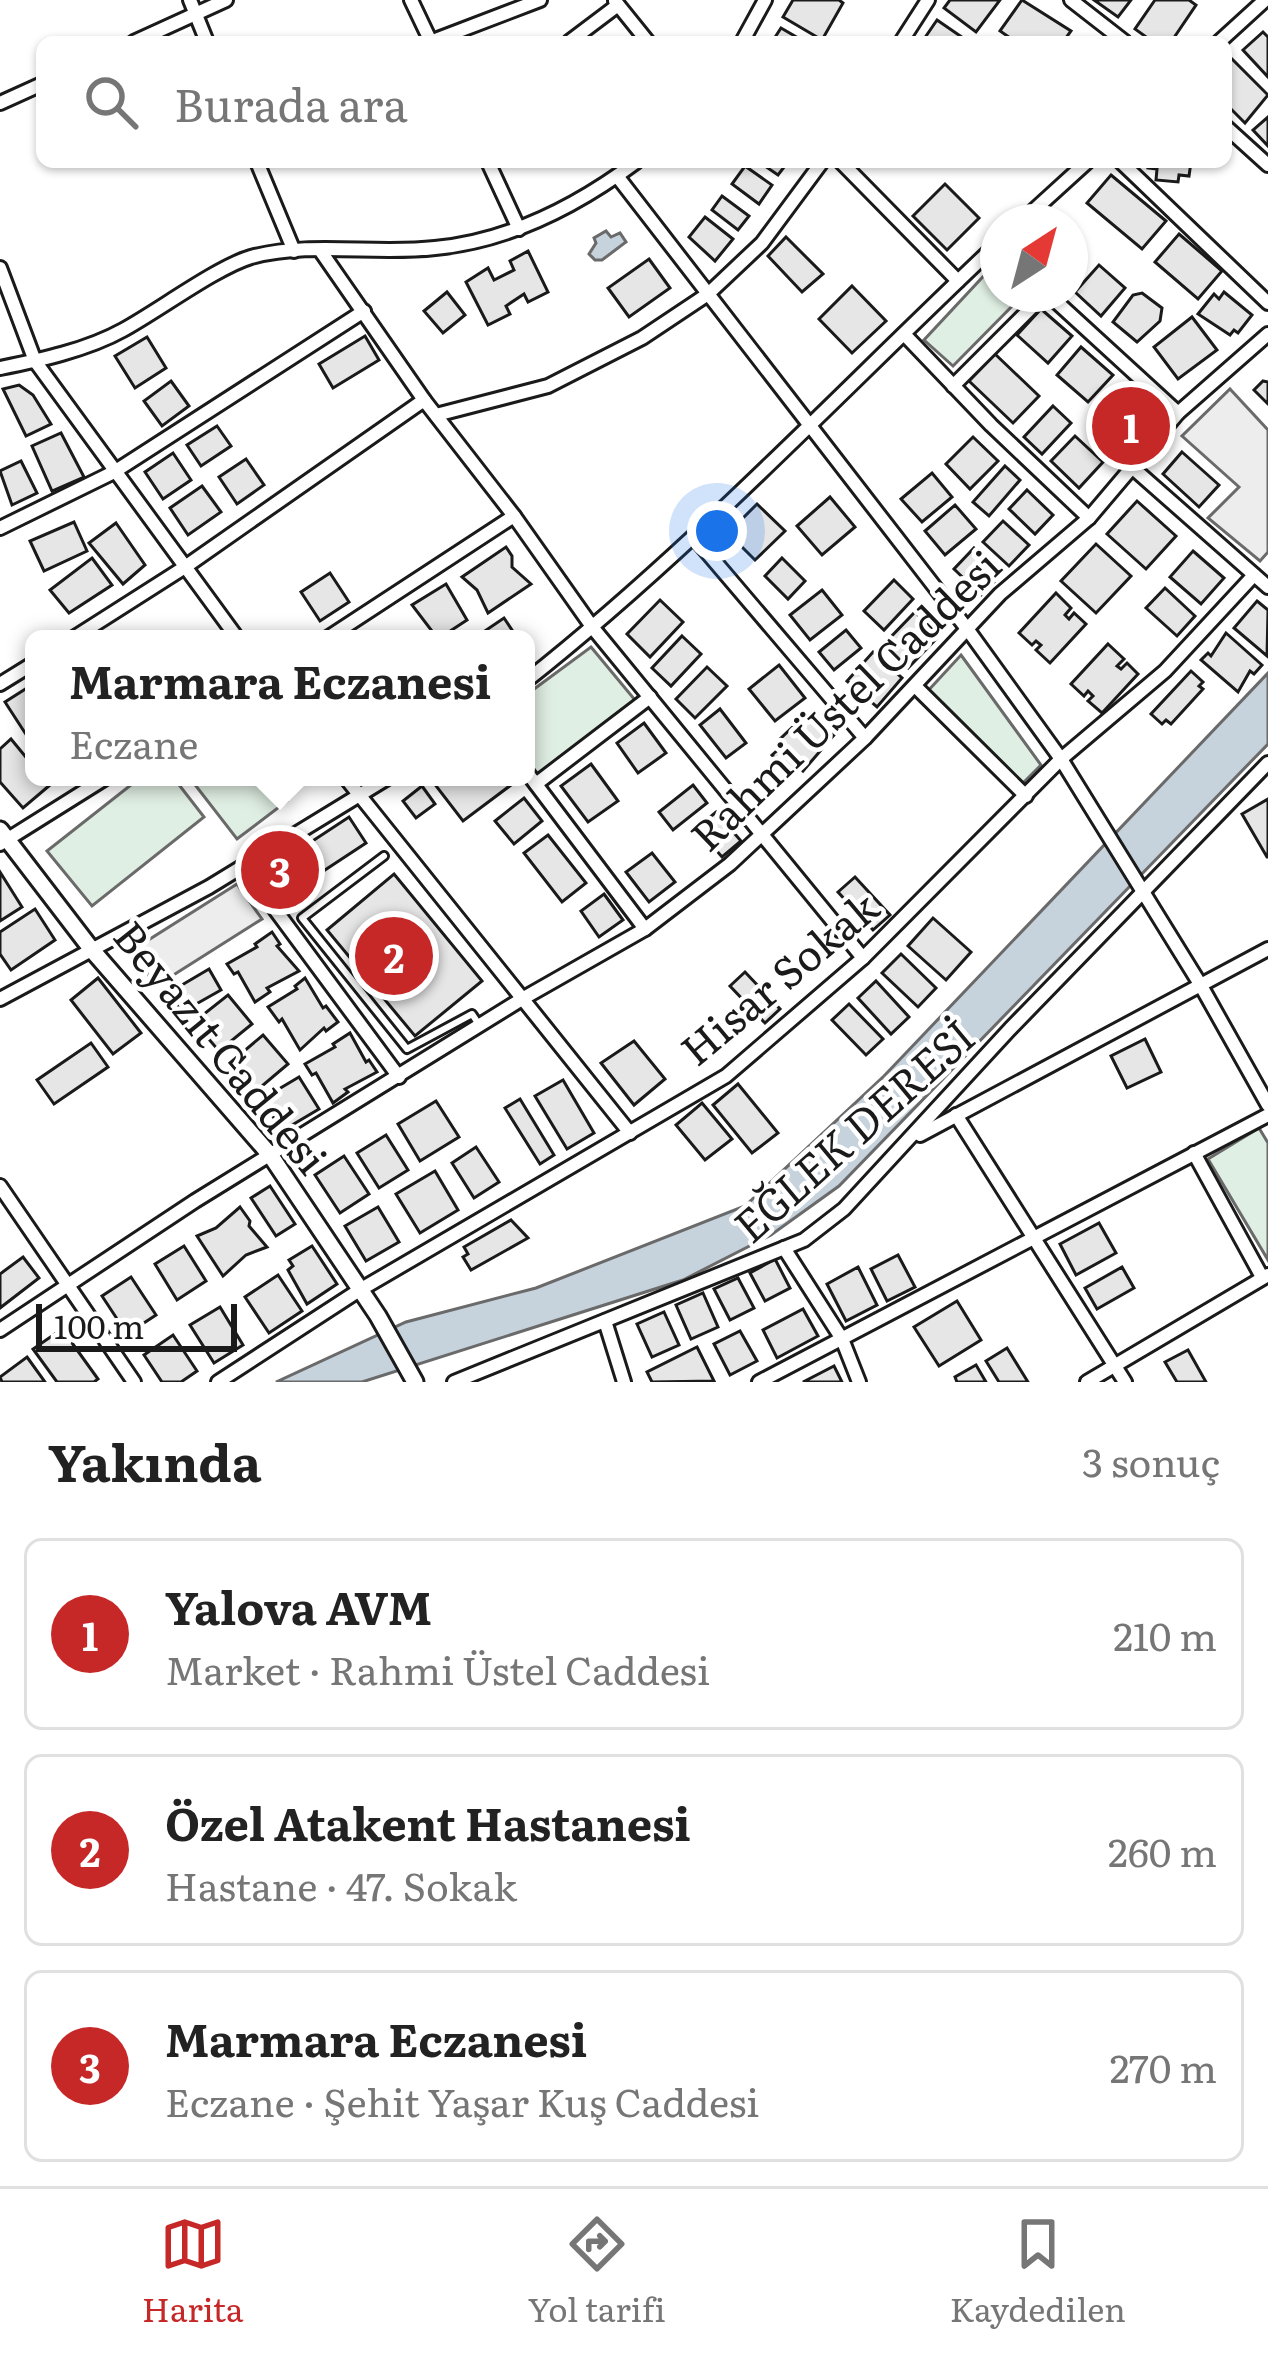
<!DOCTYPE html>
<html lang="tr">
<head>
<meta charset="utf-8">
<style>
	body { margin:0; font-family:Literata,serif; background:#f6f6f6; color:#222 }
	.compass { position:absolute; left:980px; top:204px; width:108px; height:108px; border-radius:50%; background:#fff; box-shadow:0 3px 9px #0004; rotate:36deg }
	.scale { position:absolute; left:36px; bottom:30px; width:201px; box-sizing:border-box; padding-left:12px; border:6px solid #1a1a1a; border-top:0; font-size:33px; line-height:42px; white-space:nowrap; color:#1a1a1a; -webkit-text-stroke:9px #fff; paint-order:stroke }
	.you { position:absolute; left:717px; top:531px; width:42px; height:42px; margin:-30px; border:9px solid #fff; border-radius:50%; background:#1a73e8; box-shadow:0 0 0 18px #1a73e833 }
	.badge { display:grid; place-items:center; width:78px; height:78px; border-radius:50%; background:#c62828; color:#fff; font-size:39px; font-weight:700 }
	.pin { position:absolute; translate:-50% -50%; border:6px solid #fff; box-shadow:0 3px 12px #0006 }
	.popup { position:absolute; left:25px; top:630px; width:510px; height:156px; box-sizing:border-box; display:grid; place-content:center; border-radius:18px; background:#fff; filter:drop-shadow(0 3px 9px #0005); font-size:39px; white-space:nowrap; color:#767676 }
	.popup b { font-size:45px; color:#222 }
	.popup::after { content:''; position:absolute; left:50%; top:100%; margin-left:-24px; border:24px solid transparent; border-top-color:#fff }
	.list { margin:0; padding:0; list-style:none }
	h2 { display:flex; justify-content:space-between; align-items:center; height:156px; margin:0; padding:0 48px; font-size:51px }
	h2 small { font-size:39px; font-weight:400; color:#767676 }
	.list li { display:grid; grid-template-columns:78px 1fr auto; gap:36px; align-items:center; box-sizing:border-box; height:192px; margin:0 24px 24px; padding:0 24px; border:3px solid #e0e0e0; border-radius:18px }
	.list b { display:block; font-size:45px; white-space:nowrap }
	.list p { margin:0; font-size:39px; white-space:nowrap; color:#767676 }
	.list em { font-size:39px; font-style:normal; color:#767676 }
	.icon { flex:none; width:66px; height:66px; fill:none; stroke:currentColor; stroke-width:2; stroke-linecap:round; stroke-linejoin:round }
	.map { position:relative; flex:none; width:1268px; height:1382px; overflow:hidden }
	.search { position:absolute; background:#fff; box-shadow:0 3px 9px #0004; left:36px; right:36px; top:36px; height:132px; display:flex; align-items:center; gap:30px; box-sizing:border-box; padding:0 42px; border-radius:18px; color:#767676; font-size:45px }
	.sheet { height:804px; background:#fff }
	nav { display:flex; justify-content:space-around; align-items:center; box-sizing:border-box; height:168px; border-top:3px solid #e0e0e0; background:#fff; font-size:33px; color:#767676 }
	nav a { display:grid; justify-items:center; gap:6px }
	nav .on { color:#c62828 }
	.map>svg:first-child { display:block }
</style>
</head>
<body>
<div class="map">
<svg width="1268" height="1382" viewBox="0 0 1268 1382">
	<rect width="100%" height="100%" fill="#fff"/>
	<g fill="#e0efe3" stroke="#6a6a6a" stroke-width="3">
		<polygon points="993,266 998,271 998,294 1024,294 953,366 924,340"/>
		<polygon points="591,647 635,700 538,776 526,760 526,695"/>
		<polygon points="961,655 1041,765 1019,787 926,693"/>
		<polygon points="141,777 173,777 204,817 92,906 47,851"/>
		<polygon points="189,777 268,777 287,801 237,839"/>
		<polygon points="1259,1128 1268,1143 1268,1260 1208,1159"/>
	</g>
	<g fill="#ededed" stroke="#6a6a6a" stroke-width="3">
		<polygon points="1230,389 1268,430 1268,552 1260,561 1208,518 1239,487 1182,436"/>
		<polygon points="237,884 262,919 156,986 131,951"/>
	</g>
	<g fill="#c6d2dc" stroke="#6a6a6a" stroke-width="3">
		<polygon points="606,231 611,237 620,233 626,242 602,260 595,260 589,254 596,243 594,238"/>
		<polygon points="1268,673 1268,744 839,1186 771,1235 683,1280 362,1382 276,1382 406,1322 536,1288 745,1206 884,1076"/>
	</g>
	<g fill="#e6e6e6" stroke="#1a1a1a" stroke-width="3">
		<polygon points="793,0 839,0 843,3 822,40 783,17"/>
		<polygon points="950,0 1000,0 976,32 944,8"/>
		<polygon points="1022,0 1071,31 1063,42 1016,42 1000,31"/>
		<polygon points="1094,0 1131,0 1118,17"/>
		<polygon points="1155,0 1189,0 1196,5 1171,42 1153,42 1135,29"/>
		<polygon points="937,20 969,42 922,42"/>
		<polygon points="781,28 805,42 772,42"/>
		<polygon points="1263,32 1268,37 1268,77 1243,50"/>
		<polygon points="1231,58 1268,95 1245,123 1226,104 1226,64"/>
		<polygon points="1268,117 1268,146 1253,130"/>
		<polygon points="759,162 788,162 778,175"/>
		<polygon points="1149,162 1191,162 1189,176 1179,175 1178,182 1156,180 1157,169 1148,168"/>
		<polygon points="745,166 772,185 759,204 732,184"/>
		<polygon points="1111,175 1166,221 1142,249 1087,203"/>
		<polygon points="945,184 979,218 947,250 913,216"/>
		<polygon points="722,196 749,216 738,230 712,210"/>
		<polygon points="705,217 733,239 715,261 689,237"/>
		<polygon points="1179,234 1222,271 1198,299 1155,262"/>
		<polygon points="786,237 823,274 802,292 768,256"/>
		<polygon points="528,251 548,292 528,302 524,294 506,306 510,314 488,325 466,282 488,268 494,280 514,270 510,261"/>
		<polygon points="649,259 670,288 629,317 608,288"/>
		<polygon points="1099,265 1125,288 1101,316 1075,292"/>
		<polygon points="852,286 886,321 852,353 819,319"/>
		<polygon points="447,292 465,315 443,333 424,311"/>
		<polygon points="1224,292 1252,315 1238,333 1234,330 1230,335 1198,314 1214,294 1219,299"/>
		<polygon points="1142,293 1162,308 1160,321 1137,342 1113,322 1133,295"/>
		<polygon points="1041,309 1072,336 1048,363 1017,335"/>
		<polygon points="1192,317 1217,350 1178,379 1154,347"/>
		<polygon points="365,336 379,360 333,388 319,364"/>
		<polygon points="147,337 166,368 135,388 115,356"/>
		<polygon points="1081,347 1113,375 1088,402 1057,375"/>
		<polygon points="995,354 1039,396 1013,423 969,381"/>
		<polygon points="171,381 189,406 162,426 144,401"/>
		<polygon points="1263,381 1268,382 1268,404 1254,390"/>
		<polygon points="1126,384 1153,409 1117,448 1089,423"/>
		<polygon points="19,385 33,395 51,424 26,436 3,389"/>
		<polygon points="1053,406 1071,423 1042,454 1024,437"/>
		<polygon points="217,426 231,446 201,466 187,445"/>
		<polygon points="61,433 84,477 52,491 32,446"/>
		<polygon points="1075,436 1103,462 1079,488 1051,461"/>
		<polygon points="973,437 998,461 970,489 946,464"/>
		<polygon points="1182,452 1219,485 1199,507 1163,474"/>
		<polygon points="173,453 191,480 163,499 145,472"/>
		<polygon points="246,459 264,485 237,504 219,477"/>
		<polygon points="21,461 37,493 12,505 0,471"/>
		<polygon points="1005,466 1020,480 989,516 973,502"/>
		<polygon points="932,473 952,497 922,522 901,499"/>
		<polygon points="202,486 221,512 188,535 170,508"/>
		<polygon points="1027,490 1053,515 1035,534 1009,509"/>
		<polygon points="830,497 855,527 822,555 797,526"/>
		<polygon points="1137,501 1176,536 1146,569 1107,534"/>
		<polygon points="757,504 785,531 755,560 728,533"/>
		<polygon points="955,505 976,529 945,555 925,531"/>
		<polygon points="1003,521 1029,545 1009,566 983,542"/>
		<polygon points="74,522 87,551 44,571 30,541"/>
		<polygon points="116,523 145,565 123,584 89,543"/>
		<polygon points="1096,544 1131,576 1096,613 1061,581"/>
		<polygon points="506,547 512,556 512,567 531,584 488,613 477,590 462,577"/>
		<polygon points="974,548 1001,575 981,595 954,569"/>
		<polygon points="1193,551 1224,578 1201,604 1170,577"/>
		<polygon points="92,558 112,585 69,613 50,590"/>
		<polygon points="782,558 805,581 788,599 765,576"/>
		<polygon points="330,573 349,602 320,621 301,592"/>
		<polygon points="894,580 913,599 884,630 864,611"/>
		<polygon points="446,584 467,620 438,639 412,605"/>
		<polygon points="1165,588 1195,616 1177,636 1146,608"/>
		<polygon points="822,590 842,615 810,640 790,615"/>
		<polygon points="1056,593 1071,608 1065,615 1069,619 1074,613 1086,624 1050,663 1036,650 1041,645 1036,641 1032,645 1019,633"/>
		<polygon points="660,600 683,622 650,657 627,634"/>
		<polygon points="1257,601 1268,610 1267,656 1234,628"/>
		<polygon points="915,612 939,636 908,668 884,644"/>
		<polygon points="504,618 518,639 473,639"/>
		<polygon points="846,630 861,648 834,670 819,652"/>
		<polygon points="1226,633 1262,665 1254,674 1250,671 1238,692 1201,660 1208,653 1211,656"/>
		<polygon points="682,636 701,654 671,686 652,668"/>
		<polygon points="1108,644 1124,659 1117,666 1121,669 1127,663 1138,674 1102,713 1088,701 1093,696 1088,691 1084,696 1071,684"/>
		<polygon points="873,652 902,678 877,707 847,681"/>
		<polygon points="779,665 805,698 775,721 749,689"/>
		<polygon points="707,667 727,686 695,718 676,699"/>
		<polygon points="1191,671 1203,682 1199,686 1203,689 1171,724 1166,720 1162,724 1151,714"/>
		<polygon points="27,688 29,693 34,690 34,736 29,739 5,702"/>
		<polygon points="720,709 746,743 726,758 700,725"/>
		<polygon points="814,713 834,735 803,771 799,767 790,775 772,755 781,747 777,742 802,718 805,722"/>
		<polygon points="644,723 666,753 638,773 617,743"/>
		<polygon points="11,739 34,767 34,777 43,777 50,785 23,808 0,782 0,749"/>
		<polygon points="591,764 618,801 588,822 561,786"/>
		<polygon points="438,777 517,777 519,779 463,821 433,782"/>
		<polygon points="693,785 707,803 673,830 659,812"/>
		<polygon points="422,786 435,804 416,818 403,801"/>
		<polygon points="524,798 542,821 514,844 495,821"/>
		<polygon points="1268,799 1268,857 1267,857 1242,814"/>
		<polygon points="716,812 741,841 722,857 697,828"/>
		<polygon points="349,817 366,843 287,895 270,869"/>
		<polygon points="548,835 586,883 562,902 524,853"/>
		<polygon points="652,853 675,882 649,902 626,872"/>
		<polygon points="0,872 22,907 0,921"/>
		<polygon points="394,874 482,981 415,1036 327,930"/>
		<polygon points="855,877 890,915 873,930 838,892"/>
		<polygon points="604,894 623,920 599,937 581,911"/>
		<polygon points="35,909 55,940 11,970 0,954 0,932"/>
		<polygon points="933,918 971,952 946,980 908,946"/>
		<polygon points="272,932 280,944 277,946 299,971 267,988 270,992 255,1002 238,972 234,974 227,964 257,947 255,944"/>
		<polygon points="901,954 936,988 918,1007 882,973"/>
		<polygon points="209,969 221,990 182,1012 170,992"/>
		<polygon points="745,972 780,1009 765,1023 730,986"/>
		<polygon points="98,978 141,1033 113,1054 71,1000"/>
		<polygon points="305,978 323,1008 326,1006 338,1022 326,1031 324,1028 300,1050 282,1019 279,1022 268,1007 297,989 295,986"/>
		<polygon points="876,981 909,1017 891,1034 858,998"/>
		<polygon points="228,995 252,1024 219,1051 194,1022"/>
		<polygon points="849,1004 883,1039 866,1055 832,1020"/>
		<polygon points="350,1033 366,1062 369,1060 377,1072 345,1089 348,1092 333,1103 316,1073 312,1075 305,1064 335,1047 333,1044"/>
		<polygon points="263,1035 288,1064 255,1092 230,1063"/>
		<polygon points="1145,1039 1161,1072 1127,1088 1111,1056"/>
		<polygon points="634,1041 665,1079 634,1105 601,1063"/>
		<polygon points="91,1043 108,1067 54,1104 37,1080"/>
		<polygon points="299,1077 319,1109 282,1131 262,1099"/>
		<polygon points="563,1080 594,1133 567,1149 535,1096"/>
		<polygon points="738,1084 778,1133 752,1153 713,1105"/>
		<polygon points="520,1099 554,1155 540,1164 505,1108"/>
		<polygon points="436,1101 459,1137 420,1161 398,1124"/>
		<polygon points="702,1103 732,1139 705,1160 676,1125"/>
		<polygon points="386,1135 408,1170 379,1188 357,1153"/>
		<polygon points="476,1147 499,1182 474,1198 452,1163"/>
		<polygon points="344,1156 369,1194 340,1213 315,1175"/>
		<polygon points="435,1171 458,1210 420,1233 396,1194"/>
		<polygon points="270,1186 295,1224 276,1236 251,1198"/>
		<polygon points="240,1207 250,1221 249,1226 267,1247 246,1255 223,1276 197,1236 216,1228"/>
		<polygon points="378,1207 399,1242 366,1261 345,1226"/>
		<polygon points="511,1220 528,1238 471,1270 463,1257 468,1254 464,1247"/>
		<polygon points="1099,1223 1116,1253 1076,1275 1060,1244"/>
		<polygon points="184,1246 206,1281 177,1300 155,1264"/>
		<polygon points="312,1246 337,1284 307,1304 288,1270 293,1266 289,1260"/>
		<polygon points="898,1255 915,1287 887,1301 871,1269"/>
		<polygon points="23,1257 39,1278 0,1308 0,1274"/>
		<polygon points="775,1259 790,1288 765,1301 750,1273"/>
		<polygon points="858,1267 877,1305 846,1321 827,1284"/>
		<polygon points="1122,1267 1134,1288 1097,1309 1085,1288"/>
		<polygon points="278,1275 302,1311 269,1333 245,1297"/>
		<polygon points="131,1277 156,1315 127,1334 102,1296"/>
		<polygon points="738,1278 754,1308 730,1320 714,1289"/>
		<polygon points="703,1293 718,1327 691,1339 676,1305"/>
		<polygon points="957,1301 981,1340 939,1366 914,1327"/>
		<polygon points="220,1307 243,1345 214,1363 190,1325"/>
		<polygon points="803,1309 818,1336 777,1358 763,1330"/>
		<polygon points="664,1312 679,1345 652,1357 637,1324"/>
		<polygon points="62,1329 98,1379 94,1382 57,1382 33,1349"/>
		<polygon points="740,1331 757,1361 730,1375 714,1344"/>
		<polygon points="173,1335 197,1371 181,1382 162,1382 144,1355"/>
		<polygon points="697,1347 714,1381 652,1382 647,1372"/>
		<polygon points="1007,1348 1028,1382 999,1382 986,1361"/>
		<polygon points="1188,1350 1206,1382 1177,1382 1165,1362"/>
		<polygon points="27,1357 45,1382 2,1382 0,1377"/>
		<polygon points="976,1365 986,1382 957,1382 955,1377"/>
		<polygon points="834,1366 842,1382 803,1382"/>
	</g>
	<g fill="none" stroke-linecap="round" stroke-linejoin="round">
		<g stroke="#1a1a1a" stroke-width="12">
			<polyline id="service" points="384,856 302,918 407,1049 472,1014 478,1023"/>
		</g>
		<g stroke="#1a1a1a" stroke-width="18">
			<g id="minor">
				<polyline points="190,0 207,42"/>
				<polyline points="411,0 431,42"/>
				<polyline points="1071,0 1125,42"/>
				<polyline points="615,1 648,42"/>
				<polyline points="134,42 226,0"/>
				<polyline points="430,42 540,0"/>
				<polyline points="569,42 618,5"/>
				<polyline points="742,42 765,0"/>
				<polyline points="901,42 928,0"/>
				<polyline points="1219,42 1265,0"/>
				<polyline points="0,103 42,84"/>
				<polyline points="1226,127 1268,165"/>
				<polyline points="257,162 294,251"/>
				<polyline points="488,162 519,229"/>
				<polyline points="841,162 958,281"/>
				<polyline points="1121,162 1268,303"/>
				<polyline points="617,176 968,630 1061,759 1200,984 1268,1105"/>
				<polyline points="1021,222 1087,162"/>
				<polyline points="320,250 424,400 514,516 593,628 863,958"/>
				<polyline points="0,268 35,361 238,639"/>
				<polyline points="1048,294 1178,413"/>
				<polyline points="904,334 991,425 1089,518"/>
				<path d="M0 368C40 360 87 350 123 330 158 311 217 267 251 257 311 241 375 255 435 248 509 241 577 206 636 162"/>
				<polyline points="953,386 1045,294"/>
				<polyline points="436,415 548,386 642,338 708,294 762,243 822,162"/>
				<polyline points="1133,468 1268,587"/>
				<polyline points="0,528 114,472 364,311"/>
				<polyline points="694,537 865,738"/>
				<polyline points="72,639 185,567 424,400"/>
				<polyline points="326,639 514,516"/>
				<path d="M526 681C694 548 842 390 998 243"/>
				<polyline points="0,684 34,663"/>
				<polyline points="915,686 1026,796"/>
				<polyline points="526,771 645,929"/>
				<polyline points="345,777 630,1133"/>
				<polyline points="536,784 650,697"/>
				<polyline points="0,844 107,777"/>
				<polyline points="243,866 399,1077"/>
				<polyline points="0,999 209,887 389,777"/>
				<polyline points="956,1115 1125,1382"/>
				<polyline points="920,1135 1268,949"/>
				<polyline points="1194,1153 1262,1277"/>
				<polyline points="0,1186 134,1382"/>
				<polyline points="784,1248 842,1339 859,1382"/>
				<polyline points="605,1321 624,1382"/>
				<polyline points="0,1330 195,1201 522,999 645,929 730,864 865,738 1000,594 1089,518 1178,413 1268,334"/>
				<polyline points="218,1382 358,1291 726,1076 863,958 1061,759 1165,671 1254,575"/>
				<polyline points="454,1382 804,1240 844,1209 1010,1029 1268,763"/>
				<polyline points="759,1382 1268,1115"/>
				<polyline points="1087,1382 1268,1275"/>
			</g>
		</g>
		<g stroke="#1a1a1a" stroke-width="21">
			<polyline id="tertiary" points="0,830 92,950 271,1156 378,1316 415,1382"/>
		</g>
		<use href="#service" stroke="#fff" stroke-width="6"/>
		<use href="#minor" stroke="#fff" stroke-width="12"/>
		<use href="#tertiary" stroke="#fff" stroke-width="15"/>
	</g>
	<g text-anchor="middle" stroke-width="9" stroke-linejoin="round" paint-order="stroke">
		<g font-size="42" fill="#1a1a1a" stroke="#fff">
			<text transform="translate(846 701) rotate(-44)" y="15">Rahmi Üstel Caddesi</text>
			<text transform="translate(780 979) rotate(-40)" y="15">Hisar Sokak</text>
			<text transform="translate(220 1048) rotate(51)" y="15">Beyazıt Caddesi</text>
		</g>
		<g font-size="45" font-style="italic" fill="#1a1a1a" stroke="#fff">
			<text transform="translate(854 1132) rotate(-42)" y="16">EĞLEK DERESİ</text>
		</g>
	</g>
</svg>
<svg class="compass" viewBox="-18 -18 36 36"><path d="M0-13l5 13h-10z" fill="#e53935"/><path d="M0 13l5-13h-10z" fill="#767676"/></svg>
<div class="scale">100 m</div>
<div class="you"></div>
<div class="pin badge" style="left:1131px;top:426px">1</div>
<div class="pin badge" style="left:394px;top:956px">2</div>
<div class="pin badge" style="left:280px;top:870px">3</div>
<div class="popup"><b>Marmara Eczanesi</b>Eczane</div>
<div class="search"><svg class="icon" aria-label="search" viewBox="0 0 24 24"><circle cx="10" cy="10" r="6"/><path d="M15 15l6 6"/></svg>Burada ara</div>
</div>
<section class="sheet">
<h2>Yakında<small>3 sonuç</small></h2>
<ul class="list">
<li><span class="badge">1</span><div><b>Yalova AVM</b><p>Market · Rahmi Üstel Caddesi</p></div><em>210 m</em></li>
<li><span class="badge">2</span><div><b>Özel Atakent Hastanesi</b><p>Hastane · 47. Sokak</p></div><em>260 m</em></li>
<li><span class="badge">3</span><div><b>Marmara Eczanesi</b><p>Eczane · Şehit Yaşar Kuş Caddesi</p></div><em>270 m</em></li>
</ul>
</section>
<nav>
<a class="on"><svg class="icon" aria-label="map" viewBox="0 0 24 24"><path d="M3 6l6-2 6 2 6-2v14l-6 2-6-2-6 2zM9 4v14M15 6v14"/></svg>Harita</a>
<a><svg class="icon" aria-label="directions" viewBox="0 0 24 24"><path d="M12 3l9 9-9 9-9-9zM9 14v-3h6M13 9l2 2-2 2"/></svg>Yol tarifi</a>
<a><svg class="icon" aria-label="saved" viewBox="0 0 24 24"><path d="M7 4h10v16l-5-4-5 4z"/></svg>Kaydedilen</a>
</nav>
</body>
</html>
